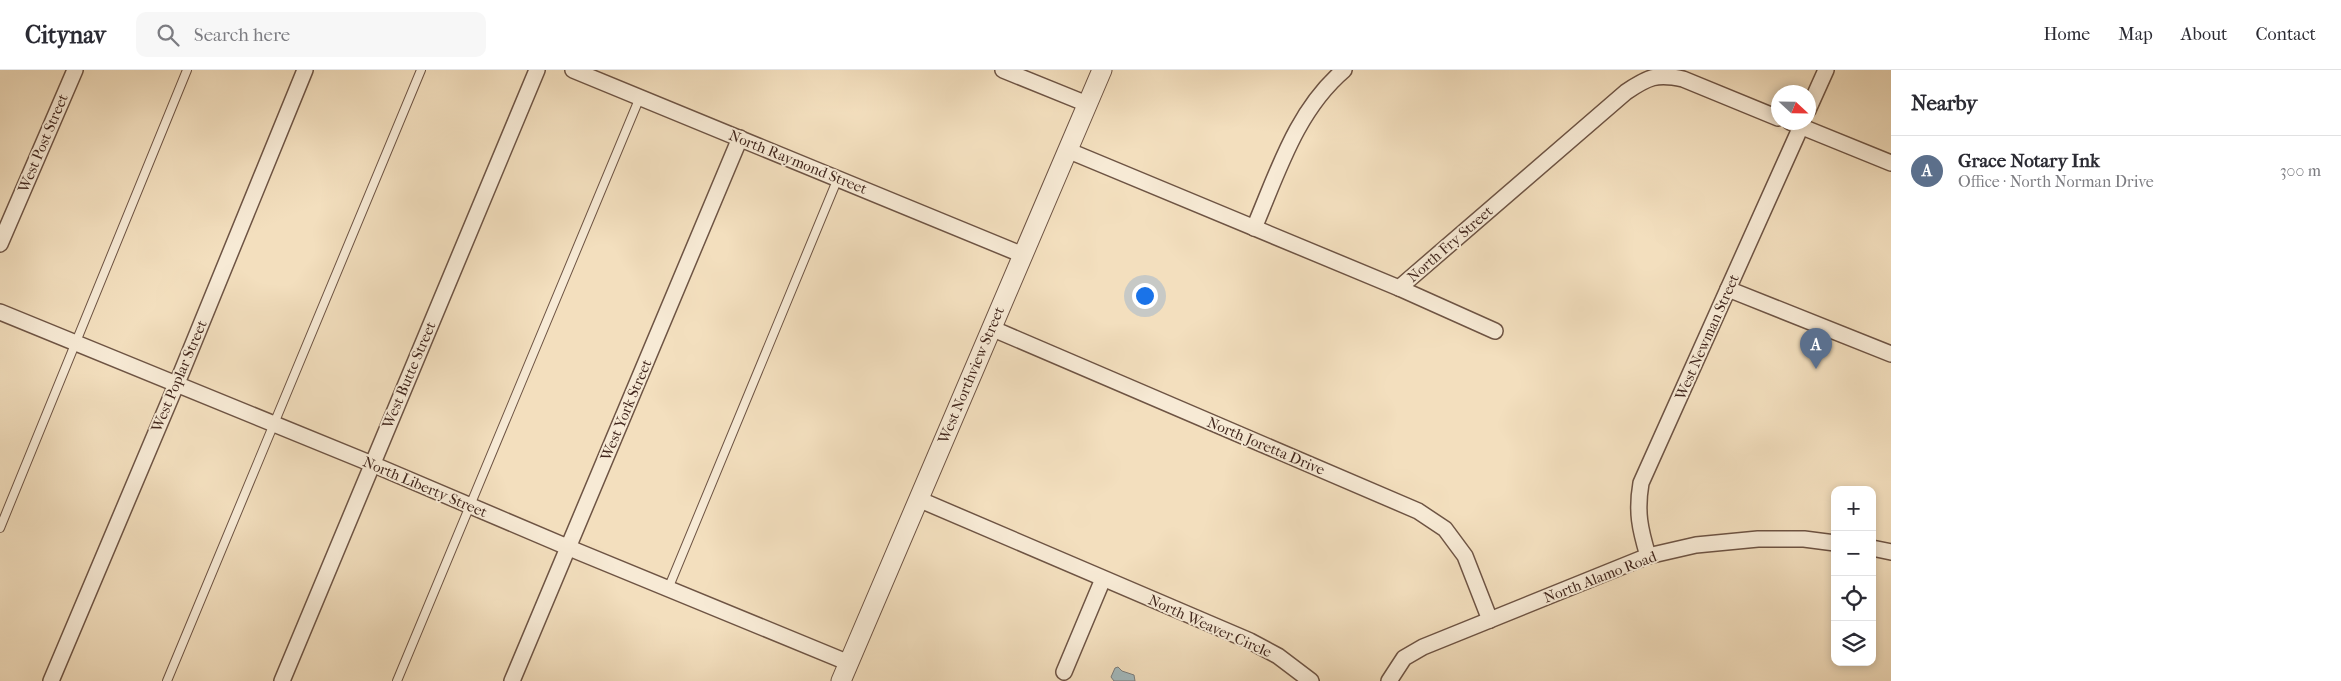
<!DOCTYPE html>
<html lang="en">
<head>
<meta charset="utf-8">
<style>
	body { margin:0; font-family:"IM FELL French Canon",serif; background:#f7f7f7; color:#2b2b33 }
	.controls { position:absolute; right:15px; bottom:15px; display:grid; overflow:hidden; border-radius:10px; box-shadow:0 2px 8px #0003 }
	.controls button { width:45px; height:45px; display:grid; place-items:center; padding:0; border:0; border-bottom:1px solid #e1e1e2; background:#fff; color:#2b2b33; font:25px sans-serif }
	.compass { position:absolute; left:1771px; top:15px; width:45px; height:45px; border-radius:50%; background:#fff; box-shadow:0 2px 8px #0003; rotate:112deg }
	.you { position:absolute; left:1144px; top:225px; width:18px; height:18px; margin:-12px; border:4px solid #fff; border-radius:50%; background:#1a73e8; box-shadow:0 0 0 8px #1a73e833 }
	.badge { display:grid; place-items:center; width:32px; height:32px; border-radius:50%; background:#8f2418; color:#fff; font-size:16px; font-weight:700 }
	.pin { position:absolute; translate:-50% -41px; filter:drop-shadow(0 1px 2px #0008) }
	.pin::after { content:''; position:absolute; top:26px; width:18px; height:15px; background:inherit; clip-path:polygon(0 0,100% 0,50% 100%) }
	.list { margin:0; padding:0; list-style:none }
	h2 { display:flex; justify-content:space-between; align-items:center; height:65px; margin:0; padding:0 20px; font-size:21px }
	h2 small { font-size:16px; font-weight:400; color:#7c7c81 }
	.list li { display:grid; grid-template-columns:32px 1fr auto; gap:15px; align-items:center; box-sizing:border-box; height:70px; padding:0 20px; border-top:1px solid #e1e1e2 }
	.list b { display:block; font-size:19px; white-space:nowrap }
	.list p { margin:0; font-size:16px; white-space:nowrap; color:#7c7c81 }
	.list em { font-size:16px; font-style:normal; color:#7c7c81 }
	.icon { flex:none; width:28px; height:28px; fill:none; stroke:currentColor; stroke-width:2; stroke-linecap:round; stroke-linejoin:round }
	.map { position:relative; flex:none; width:1891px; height:611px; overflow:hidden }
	header { display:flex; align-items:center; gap:30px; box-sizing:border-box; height:70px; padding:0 25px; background:#fff; border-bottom:1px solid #e1e1e2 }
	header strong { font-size:24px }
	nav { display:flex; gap:28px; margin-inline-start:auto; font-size:18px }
	.search { width:350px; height:45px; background:#f7f7f7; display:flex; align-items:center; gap:12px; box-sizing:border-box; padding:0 18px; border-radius:10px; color:#7c7c81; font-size:19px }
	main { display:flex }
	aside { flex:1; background:#fff }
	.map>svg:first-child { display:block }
</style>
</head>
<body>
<header>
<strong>Citynav</strong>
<div class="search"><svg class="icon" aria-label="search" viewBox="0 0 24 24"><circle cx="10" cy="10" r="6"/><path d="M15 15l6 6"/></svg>Search here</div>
<nav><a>Home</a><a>Map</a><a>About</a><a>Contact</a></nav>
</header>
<main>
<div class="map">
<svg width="1891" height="611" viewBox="0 0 1891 611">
	<rect width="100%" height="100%" fill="#f3dfbe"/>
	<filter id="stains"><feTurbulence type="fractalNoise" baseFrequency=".004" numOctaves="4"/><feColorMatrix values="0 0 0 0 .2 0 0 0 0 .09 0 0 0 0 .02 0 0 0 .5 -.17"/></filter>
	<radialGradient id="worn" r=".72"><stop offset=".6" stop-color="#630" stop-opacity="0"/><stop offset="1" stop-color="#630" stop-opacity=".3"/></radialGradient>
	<polygon fill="#a2b9bd" stroke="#7b7e7d" points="1118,597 1122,601 1134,605 1135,611 1114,611 1111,607 1115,598"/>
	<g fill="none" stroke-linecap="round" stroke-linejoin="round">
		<g stroke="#6e5444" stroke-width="10">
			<g id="service">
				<polyline points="0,458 187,0"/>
				<polyline points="668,519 838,108"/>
				<polyline points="167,611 421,0"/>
				<polyline points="397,611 640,27"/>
			</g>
		</g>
		<g stroke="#6e5444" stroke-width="18">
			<g id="minor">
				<polyline points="573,0 1023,185"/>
				<polyline points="1003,0 1087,34"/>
				<polyline points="1808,40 1826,0"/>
				<polyline points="1790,52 1891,93"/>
				<path d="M1067 80 1399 218 1626 22C1648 7 1657 3 1683 9L1778 48"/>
				<path d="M1254 158C1278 102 1296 41 1344 0"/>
				<polyline points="0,174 75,0"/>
				<polyline points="1399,218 1495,261"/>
				<polyline points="1728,219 1891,284"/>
				<polyline points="0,242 372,394 579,482 849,593"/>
				<polyline points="991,258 1418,441 1445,459 1465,486 1490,550"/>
				<polyline points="918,429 1250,571 1278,586 1311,611"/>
				<polyline points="1872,478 1891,482"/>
				<path d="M1648 486C1640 459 1636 442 1641 413L1803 52"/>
				<polyline points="1064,602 1103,509"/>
				<polyline points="51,611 182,301 305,0"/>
				<polyline points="282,611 537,0"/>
				<polyline points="512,611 740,68"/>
				<polyline points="1389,611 1404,588 1423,577 1648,486 1696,475 1758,469 1804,469 1835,473"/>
			</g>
		</g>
		<g stroke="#6e5444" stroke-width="21">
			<polyline id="tertiary" points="841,611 1102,0"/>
		</g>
		<use href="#service" stroke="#f7ead5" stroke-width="8"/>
		<use href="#minor" stroke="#f7ead5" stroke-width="15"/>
		<use href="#tertiary" stroke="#f7ead5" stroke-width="19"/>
	</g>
	<g text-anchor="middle" stroke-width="4" stroke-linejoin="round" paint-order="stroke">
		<g font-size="15" fill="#41261c" stroke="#f7ead5">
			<text transform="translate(43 73) rotate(-67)" y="5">West Post Street</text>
			<text transform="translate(798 92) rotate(22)" y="5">North Raymond Street</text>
			<text transform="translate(1450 174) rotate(-41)" y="5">North Fry Street</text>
			<text transform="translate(1707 267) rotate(-66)" y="5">West Newman Street</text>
			<text transform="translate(409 305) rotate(-67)" y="5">West Butte Street</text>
			<text transform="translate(971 305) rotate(-67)" y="5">West Northview Street</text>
			<text transform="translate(179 306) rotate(-67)" y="5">West Poplar Street</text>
			<text transform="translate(626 340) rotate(-67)" y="5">West York Street</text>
			<text transform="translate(1266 376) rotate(23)" y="5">North Joretta Drive</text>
			<text transform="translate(425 417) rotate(23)" y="5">North Liberty Street</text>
			<text transform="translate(1600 507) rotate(-21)" y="5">North Alamo Road</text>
			<text transform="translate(1210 556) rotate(24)" y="5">North Weaver Circle</text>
		</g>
	</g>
	<rect width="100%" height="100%" filter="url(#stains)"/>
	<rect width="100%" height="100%" fill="url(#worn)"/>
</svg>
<div class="controls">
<button>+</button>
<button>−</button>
<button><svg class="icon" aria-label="locate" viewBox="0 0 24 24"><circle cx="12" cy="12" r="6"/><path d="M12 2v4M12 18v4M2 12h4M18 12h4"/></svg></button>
<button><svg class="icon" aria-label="layers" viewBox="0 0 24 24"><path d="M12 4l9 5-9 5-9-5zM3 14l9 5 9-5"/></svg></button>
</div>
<svg class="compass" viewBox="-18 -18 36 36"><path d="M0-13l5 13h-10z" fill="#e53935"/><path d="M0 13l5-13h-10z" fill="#7c7c81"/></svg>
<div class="you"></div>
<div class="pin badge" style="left:1816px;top:299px;background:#5c6f8a">A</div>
</div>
<aside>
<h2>Nearby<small></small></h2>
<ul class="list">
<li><span class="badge" style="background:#5c6f8a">A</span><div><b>Grace Notary Ink</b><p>Office · North Norman Drive</p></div><em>300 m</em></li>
</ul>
</aside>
</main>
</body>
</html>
